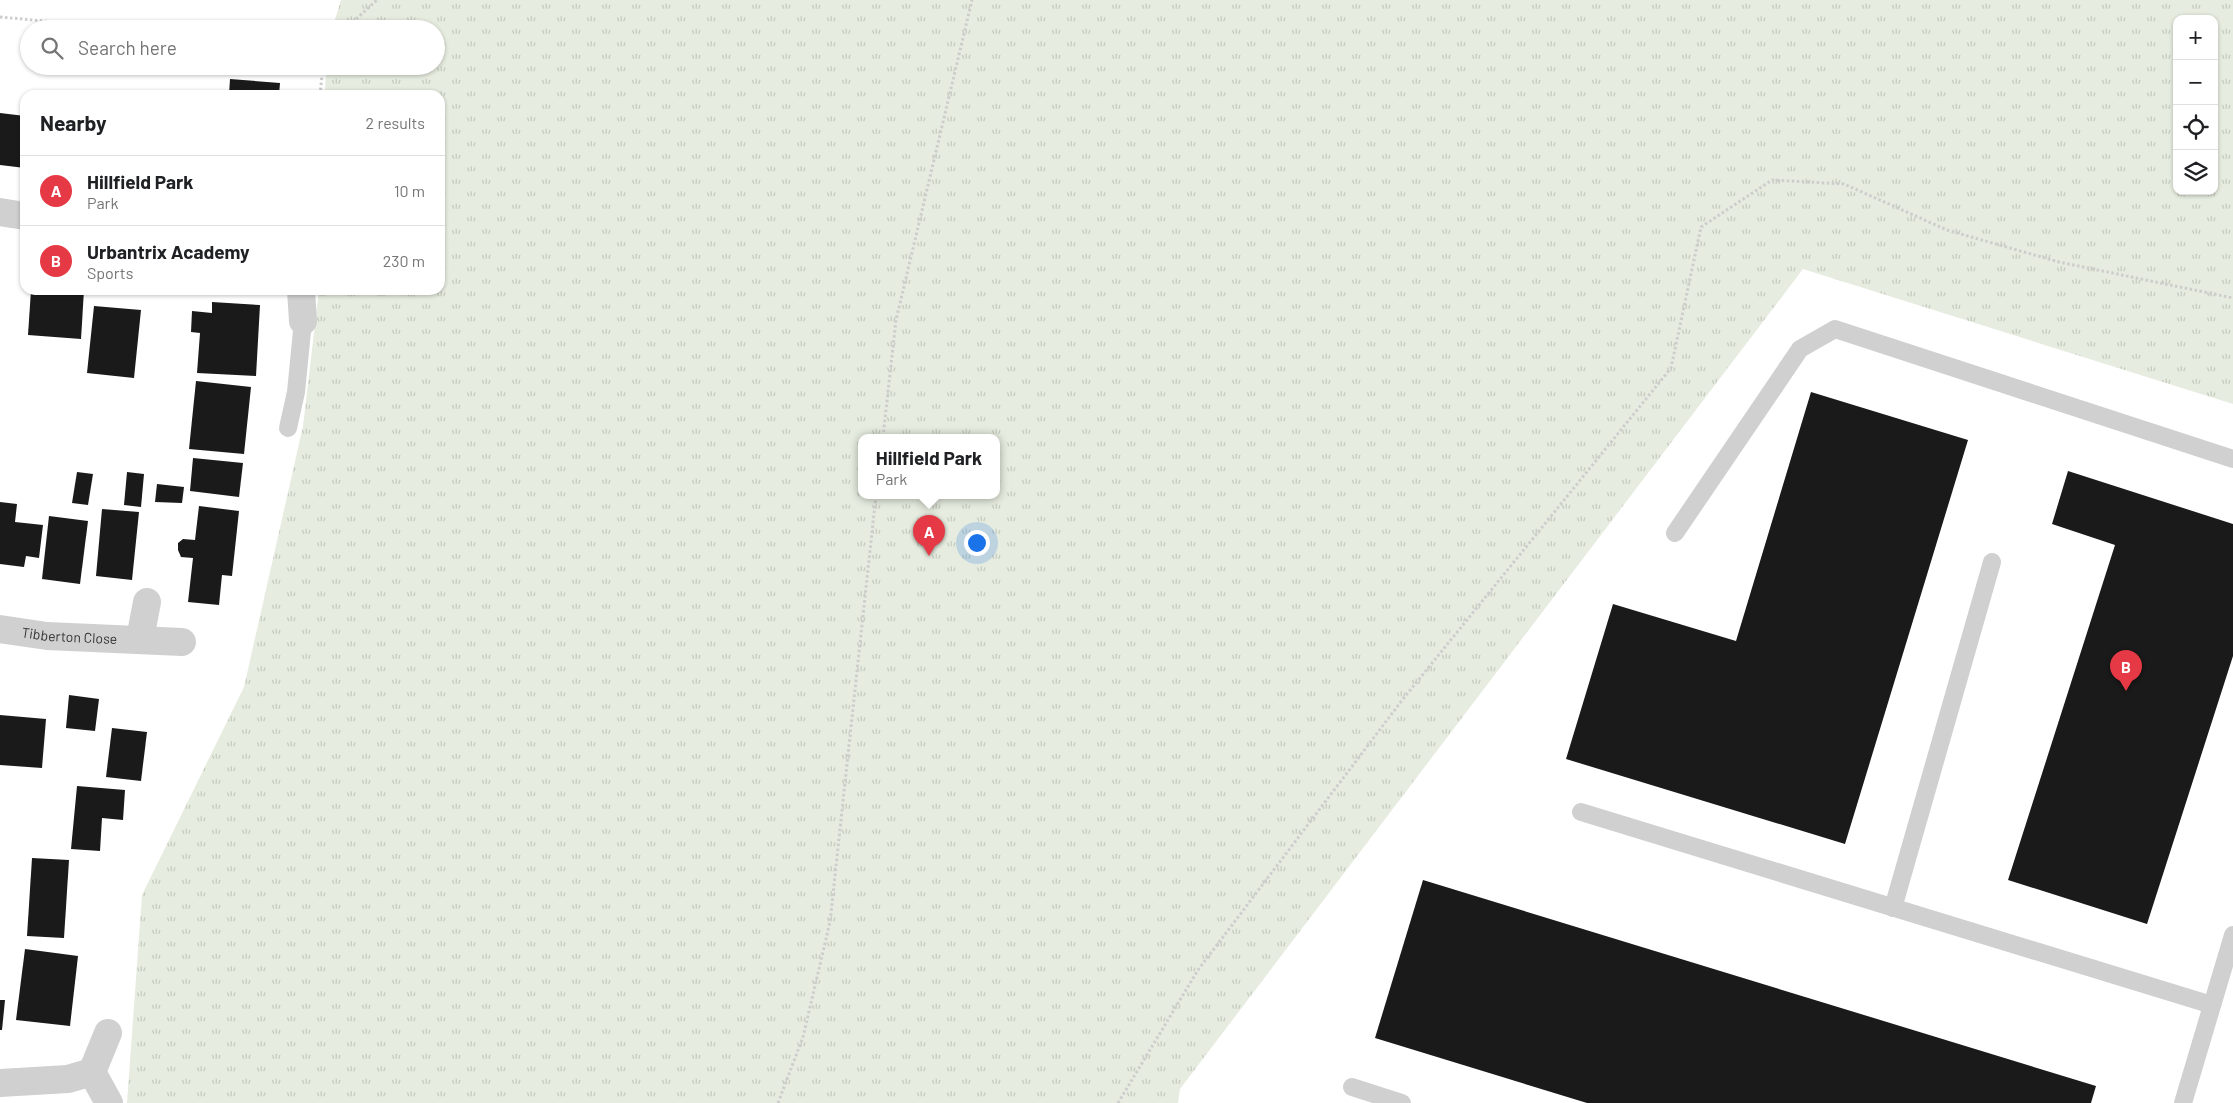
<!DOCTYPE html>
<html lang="en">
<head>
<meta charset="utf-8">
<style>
	body { margin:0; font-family:Barlow,sans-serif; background:#f2f2f2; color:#202124 }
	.controls { position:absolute; right:15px; top:15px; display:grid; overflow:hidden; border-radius:10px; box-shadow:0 1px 4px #0004 }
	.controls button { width:45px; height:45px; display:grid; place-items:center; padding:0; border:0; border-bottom:1px solid #e0e0e0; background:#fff; color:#202124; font:25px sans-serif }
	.you { position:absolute; left:976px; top:542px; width:18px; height:18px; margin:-12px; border:4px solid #fff; border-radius:50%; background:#1a73e8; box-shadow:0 0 0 8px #1a73e833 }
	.badge { display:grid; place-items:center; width:32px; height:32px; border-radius:50%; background:#e63946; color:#fff; font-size:16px; font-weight:700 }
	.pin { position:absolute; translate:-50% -41px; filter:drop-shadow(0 1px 2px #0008) }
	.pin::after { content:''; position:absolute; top:26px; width:18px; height:15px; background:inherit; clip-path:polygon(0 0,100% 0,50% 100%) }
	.popup { position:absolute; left:858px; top:434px; width:142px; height:65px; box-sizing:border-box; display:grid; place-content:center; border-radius:10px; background:#fff; filter:drop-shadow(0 1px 4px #0005); font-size:16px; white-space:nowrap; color:#757577 }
	.popup b { font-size:19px; color:#202124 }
	.popup::after { content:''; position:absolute; left:50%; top:100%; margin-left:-10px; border:10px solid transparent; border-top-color:#fff }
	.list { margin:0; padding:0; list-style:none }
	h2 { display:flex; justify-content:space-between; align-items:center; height:65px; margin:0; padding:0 20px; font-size:21px }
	h2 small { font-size:16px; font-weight:400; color:#757577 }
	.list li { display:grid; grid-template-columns:32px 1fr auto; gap:15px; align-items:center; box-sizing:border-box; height:70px; padding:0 20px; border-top:1px solid #e0e0e0 }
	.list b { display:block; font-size:19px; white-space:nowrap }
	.list p { margin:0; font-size:16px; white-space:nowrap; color:#757577 }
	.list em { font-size:16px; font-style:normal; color:#757577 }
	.icon { flex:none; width:28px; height:28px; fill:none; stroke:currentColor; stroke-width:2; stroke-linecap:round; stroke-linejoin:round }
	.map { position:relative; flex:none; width:2233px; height:1103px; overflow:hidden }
	.search { position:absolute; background:#fff; box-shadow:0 1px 4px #0004; left:20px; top:20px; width:425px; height:55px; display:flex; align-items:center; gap:12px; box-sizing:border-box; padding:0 18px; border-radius:28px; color:#757577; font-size:19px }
	.panel { position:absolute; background:#fff; box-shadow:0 1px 4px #0004; left:20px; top:90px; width:425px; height:205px; border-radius:15px }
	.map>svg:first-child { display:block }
</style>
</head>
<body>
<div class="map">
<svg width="2233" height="1103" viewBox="0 0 2233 1103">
	<defs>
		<pattern id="park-tufts" width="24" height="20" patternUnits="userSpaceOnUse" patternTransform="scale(1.25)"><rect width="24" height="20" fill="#e6ecdf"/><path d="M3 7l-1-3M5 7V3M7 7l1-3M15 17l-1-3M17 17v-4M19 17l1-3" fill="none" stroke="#c6cbc0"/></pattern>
	</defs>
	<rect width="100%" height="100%" fill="#fff"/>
	<path fill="url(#park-tufts)" fill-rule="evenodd" d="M341 0H2233V404L1803 269 1180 1089 1178 1103H127L142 895 244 687 303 426 319 290H440V95H325L326 66H436V29H332ZM2177 19H2214V191H2177ZM862 437H996V495H862Z"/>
	<g fill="#1a1a1a">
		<polygon points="230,79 280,83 279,95 229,95"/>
		<polygon points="0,113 25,116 25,168 0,165"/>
		<polygon points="31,290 84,290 81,339 28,335"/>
		<polygon points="212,302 260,305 256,376 197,373 200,333 191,332 192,311 212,313"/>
		<polygon points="94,306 141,310 134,378 87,373"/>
		<polygon points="196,381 251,387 244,454 189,449"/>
		<polygon points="1811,392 1968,440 1845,844 1566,759 1613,604 1736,641"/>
		<polygon points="193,458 243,463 239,497 190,491"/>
		<polygon points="2068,471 2233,524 2233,656 2147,924 2008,880 2115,545 2052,524"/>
		<polygon points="77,472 93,474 88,505 72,503"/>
		<polygon points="127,472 144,474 141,507 124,505"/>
		<polygon points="157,484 184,487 182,503 155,502"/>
		<polygon points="0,502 17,504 15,522 43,525 39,558 26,556 24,567 0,564"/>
		<polygon points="199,506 239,511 232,576 222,575 219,605 188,602 193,558 181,557 178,550 178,543 183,539 195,540"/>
		<polygon points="102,509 139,512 132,580 96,576"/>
		<polygon points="49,516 88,521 80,584 42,579"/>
		<polygon points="69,695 99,699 95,731 66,728"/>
		<polygon points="0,715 46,719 42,768 0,765"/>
		<polygon points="112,728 147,732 141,781 106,777"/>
		<polygon points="77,786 125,790 123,820 102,818 100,851 71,849"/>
		<polygon points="32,858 69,860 64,938 27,936"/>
		<polygon points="1423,880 2096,1086 2091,1103 1587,1103 1375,1038"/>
		<polygon points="25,949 78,956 70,1026 16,1020"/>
		<polygon points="0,1000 5,1000 2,1030 0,1030"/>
	</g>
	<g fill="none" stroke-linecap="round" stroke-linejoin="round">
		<g stroke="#cdcdcd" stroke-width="3" stroke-dasharray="2.5 2.5" stroke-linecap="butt">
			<polyline points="0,17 133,29"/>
			<polyline points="345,29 377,0"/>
			<polyline points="320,95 323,66"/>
			<polyline points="883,437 896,320 972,0"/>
			<polyline points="778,1103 803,1037 830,922 876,495"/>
			<polyline points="1118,1103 1198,970 1403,699 1671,368 1701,227 1772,180 1844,184 1947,230 2059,262 2233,298"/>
		</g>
		<g stroke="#d0d0d0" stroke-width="18">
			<polyline points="288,428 296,392 303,321"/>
			<polyline points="1675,533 1800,349 1835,329 2233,459"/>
			<polyline points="1581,812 2212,1005"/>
			<polyline points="1893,908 1992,562"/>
			<polyline points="1352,1087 1402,1103"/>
			<polyline points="2183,1103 2233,935"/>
		</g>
		<g stroke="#d0d0d0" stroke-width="28">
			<polyline points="0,212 25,216"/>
			<polyline points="301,290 303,321"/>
			<path id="s1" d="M0 629 47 636 182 642"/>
			<polyline points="140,639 147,602"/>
			<polyline points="92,1072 108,1033"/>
			<polyline points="0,1083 68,1079 92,1072 109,1103"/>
		</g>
	</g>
	<g text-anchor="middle" stroke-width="5" stroke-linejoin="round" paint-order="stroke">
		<g font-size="14" fill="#333" stroke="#fff">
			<text dy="5" stroke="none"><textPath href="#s1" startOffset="70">Tibberton Close</textPath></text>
		</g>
	</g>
</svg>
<div class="controls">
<button>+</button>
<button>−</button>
<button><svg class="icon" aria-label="locate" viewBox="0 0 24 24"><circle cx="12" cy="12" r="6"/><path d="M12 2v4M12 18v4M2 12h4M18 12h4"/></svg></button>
<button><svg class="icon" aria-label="layers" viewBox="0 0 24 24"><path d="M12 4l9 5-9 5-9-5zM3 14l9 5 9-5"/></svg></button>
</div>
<div class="you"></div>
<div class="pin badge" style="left:929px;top:556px">A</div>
<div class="popup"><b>Hillfield Park</b>Park</div>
<div class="pin badge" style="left:2126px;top:691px">B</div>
<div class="search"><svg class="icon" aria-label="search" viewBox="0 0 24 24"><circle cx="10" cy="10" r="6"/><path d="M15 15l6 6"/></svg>Search here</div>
<section class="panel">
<h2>Nearby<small>2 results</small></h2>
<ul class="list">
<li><span class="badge">A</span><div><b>Hillfield Park</b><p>Park</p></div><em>10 m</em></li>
<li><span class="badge">B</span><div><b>Urbantrix Academy</b><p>Sports</p></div><em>230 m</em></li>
</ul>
</section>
</div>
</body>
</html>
